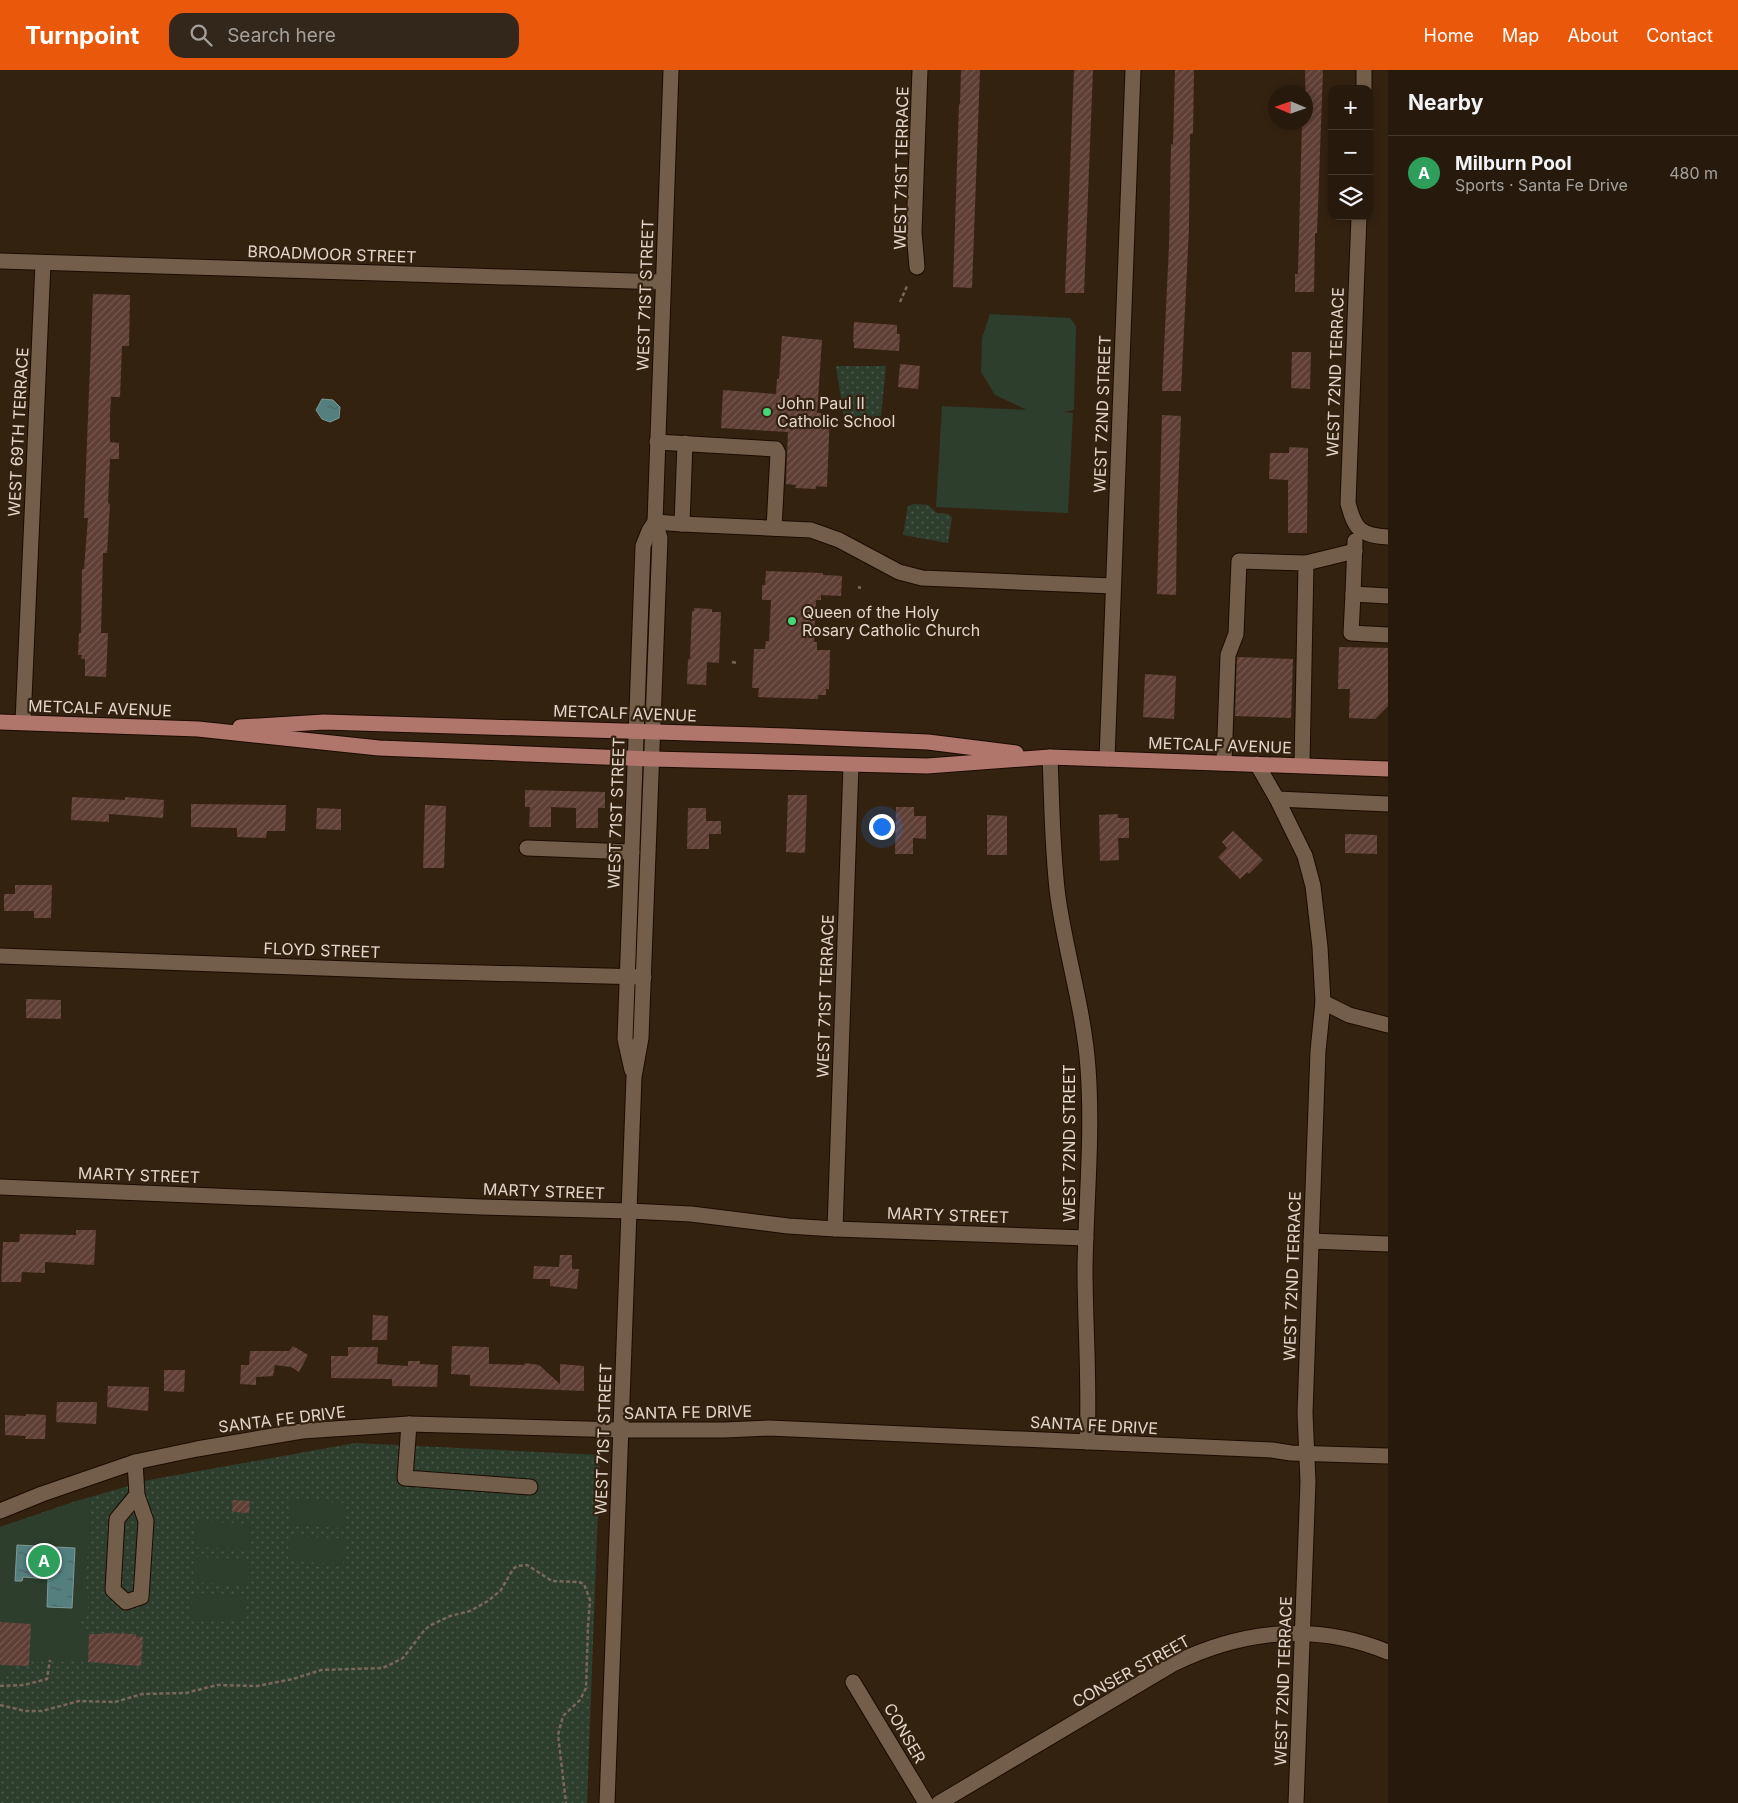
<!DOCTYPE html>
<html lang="en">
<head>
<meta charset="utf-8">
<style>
	body { margin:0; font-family:Inter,sans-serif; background:#33271b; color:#f1f3f6 }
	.controls { position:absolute; right:15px; top:15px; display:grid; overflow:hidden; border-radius:10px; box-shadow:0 2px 8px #0003 }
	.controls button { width:45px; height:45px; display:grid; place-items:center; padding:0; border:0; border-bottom:1px solid #43382e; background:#271a0d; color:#f1f3f6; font:25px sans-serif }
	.compass { position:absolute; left:1268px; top:15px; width:45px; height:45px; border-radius:50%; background:#271a0d; box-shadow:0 2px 8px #0003; rotate:272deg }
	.you { position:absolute; left:881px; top:756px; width:18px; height:18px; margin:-12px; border:4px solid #fff; border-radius:50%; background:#1a73e8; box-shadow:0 0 0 8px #1a73e833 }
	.badge { display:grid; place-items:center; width:32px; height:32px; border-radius:50%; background:#ea580c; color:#fff; font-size:16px; font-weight:700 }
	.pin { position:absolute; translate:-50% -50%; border:2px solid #fff; box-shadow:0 1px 5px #0006 }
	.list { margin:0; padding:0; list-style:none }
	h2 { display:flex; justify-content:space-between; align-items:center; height:65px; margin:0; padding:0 20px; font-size:21px }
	h2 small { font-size:16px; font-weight:400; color:#a4a19d }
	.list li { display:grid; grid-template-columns:32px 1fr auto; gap:15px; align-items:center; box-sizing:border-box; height:75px; padding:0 20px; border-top:1px solid #43382e }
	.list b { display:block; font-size:19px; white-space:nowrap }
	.list p { margin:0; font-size:16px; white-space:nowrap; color:#a4a19d }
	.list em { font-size:16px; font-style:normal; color:#a4a19d }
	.icon { flex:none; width:28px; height:28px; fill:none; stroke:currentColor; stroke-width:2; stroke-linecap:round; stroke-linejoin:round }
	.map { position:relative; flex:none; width:1388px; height:1733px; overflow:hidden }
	header { display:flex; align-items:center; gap:30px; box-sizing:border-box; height:70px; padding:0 25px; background:#ea580c; color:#fff }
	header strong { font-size:24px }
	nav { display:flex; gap:28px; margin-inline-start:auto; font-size:18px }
	.search { width:350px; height:45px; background:#33271b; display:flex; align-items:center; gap:12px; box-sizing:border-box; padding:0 18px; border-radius:15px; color:#a4a19d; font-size:19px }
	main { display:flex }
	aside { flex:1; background:#271a0d }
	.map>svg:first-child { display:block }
</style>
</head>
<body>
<header>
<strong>Turnpoint</strong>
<div class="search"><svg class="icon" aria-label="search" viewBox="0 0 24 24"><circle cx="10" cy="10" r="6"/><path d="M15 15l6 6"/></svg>Search here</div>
<nav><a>Home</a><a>Map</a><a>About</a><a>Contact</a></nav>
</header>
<main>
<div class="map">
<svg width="1388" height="1733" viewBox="0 0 1388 1733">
	<defs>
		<pattern id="grass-dots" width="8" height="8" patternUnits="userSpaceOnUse" patternTransform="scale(1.25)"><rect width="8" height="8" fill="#2d3e2d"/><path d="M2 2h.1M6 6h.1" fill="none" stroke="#4b594a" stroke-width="1.8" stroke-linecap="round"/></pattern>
		<pattern id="water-ripples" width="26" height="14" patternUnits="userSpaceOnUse" patternTransform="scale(1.25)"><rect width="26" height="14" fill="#537f7f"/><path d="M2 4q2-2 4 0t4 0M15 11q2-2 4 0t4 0" fill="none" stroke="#4d6665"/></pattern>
		<pattern id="building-hatch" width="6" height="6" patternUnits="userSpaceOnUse" patternTransform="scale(1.25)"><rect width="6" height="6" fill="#5e3e35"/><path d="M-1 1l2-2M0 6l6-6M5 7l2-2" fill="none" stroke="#755951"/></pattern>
	</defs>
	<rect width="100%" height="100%" fill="#342211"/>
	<g fill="url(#grass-dots)">
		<polygon points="836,296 886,296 881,345 879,350 844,347"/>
		<polygon points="914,434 928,435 937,443 949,444 952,448 948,473 903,465 908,436"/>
		<polygon points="355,1373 600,1385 587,1733 0,1733 0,1457 73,1432 149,1410"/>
	</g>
	<g fill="#2d3e2d">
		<polygon points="990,244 1070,248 1076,256 1074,340 1063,342 1073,343 1068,443 936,437 942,336 1027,340 995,325 981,302 982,268"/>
		<polygon points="91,1427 85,1524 88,1524 88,1542 81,1550 81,1559 89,1560 88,1591 30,1588 29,1596 9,1595 9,1605 0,1604 0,1457"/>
		<polygon points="291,1430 346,1433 344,1458 289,1455"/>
		<polygon points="196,1451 251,1454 250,1479 195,1477"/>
		<polygon points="289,1466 344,1469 343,1494 288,1491"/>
		<polygon points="194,1487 249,1489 248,1515 193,1512"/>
		<polygon points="193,1523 247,1525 246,1551 191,1548"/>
	</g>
	<g fill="url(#water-ripples)" stroke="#7e9996">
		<polygon points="322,329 333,330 340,337 339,348 330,352 322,349 316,340"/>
		<polygon points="17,1475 75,1478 72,1538 47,1537 48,1509 23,1507 22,1511 15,1511"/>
	</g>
	<g fill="url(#building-hatch)">
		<polygon points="961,0 980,0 972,218 953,217 959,34 960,34"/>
		<polygon points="1074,0 1093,0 1084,223 1065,223"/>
		<polygon points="1175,0 1194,0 1193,64 1190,64 1189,158 1181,321 1162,321 1169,176 1171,74 1173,75"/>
		<polygon points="1305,0 1323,0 1317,163 1315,163 1314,222 1295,222 1295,204 1298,204 1302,52 1306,52"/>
		<polygon points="93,224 130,225 129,276 122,276 120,327 111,327 110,344 110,372 119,373 119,389 110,389 108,433 110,434 107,483 103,483 101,563 108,563 106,607 85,606 85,589 81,589 82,585 78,585 79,563 81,563 82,499 84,499 88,448 84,448 85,421"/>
		<polygon points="854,252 897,255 897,264 900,264 899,281 854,278 854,272 853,272"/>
		<polygon points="782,266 822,270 817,343 830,343 827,417 816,416 816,419 795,418 796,415 786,414 788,362 721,358 723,320 776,324 777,309 779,309"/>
		<polygon points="1292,282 1311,282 1310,319 1291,318"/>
		<polygon points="900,294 920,296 918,319 898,317"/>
		<polygon points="1162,345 1181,346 1177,442 1176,525 1157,524"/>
		<polygon points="1289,377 1308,378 1307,463 1288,463 1288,410 1269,409 1270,383 1289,383"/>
		<polygon points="766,501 823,503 823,505 842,506 841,526 821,525 821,530 816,530 814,572 817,572 817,580 830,580 829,619 826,619 826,625 818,625 818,629 758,627 759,618 752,618 754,579 765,579 766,571 769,571 771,530 762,530 762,515 765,515"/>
		<polygon points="694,538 712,539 712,542 721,542 719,593 707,592 706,615 687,614 688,589 690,589 692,541 694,541"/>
		<polygon points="1339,577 1388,578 1388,636 1375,649 1349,648 1350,619 1338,619"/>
		<polygon points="1237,587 1293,589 1291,648 1235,646"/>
		<polygon points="1145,604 1176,606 1174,649 1143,647"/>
		<polygon points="525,720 605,722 605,738 598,738 598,758 576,758 576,738 551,737 551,757 529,757 530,737 525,737"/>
		<polygon points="788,725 807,725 805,783 786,782"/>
		<polygon points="72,727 125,730 125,727 164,730 163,748 109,744 109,752 71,750"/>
		<polygon points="191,734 286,735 285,761 267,761 266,768 237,767 237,758 191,757"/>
		<polygon points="425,735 446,736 444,798 423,798"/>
		<polygon points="896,737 914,737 914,746 926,746 926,769 913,768 913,784 895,784"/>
		<polygon points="317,738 341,739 341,760 316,759"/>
		<polygon points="688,738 706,738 706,751 721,751 721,764 709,764 709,779 687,779"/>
		<polygon points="1118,744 1118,748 1129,748 1129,768 1118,768 1119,790 1100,791 1099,745"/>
		<polygon points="987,745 1007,746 1007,785 987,785"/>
		<polygon points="1233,761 1263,790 1249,804 1247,802 1240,809 1218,787 1227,778 1222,772"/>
		<polygon points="1345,764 1377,765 1377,784 1345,783"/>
		<polygon points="15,815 52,815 51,848 34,848 34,841 4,841 4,824 15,824"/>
		<polygon points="26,929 61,930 61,949 26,948"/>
		<polygon points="76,1160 96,1160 94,1195 45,1192 45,1203 22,1202 21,1212 1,1212 3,1172 19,1172 20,1164 76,1165"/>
		<polygon points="560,1185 572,1185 572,1199 579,1199 577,1219 550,1216 550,1209 533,1209 534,1196 559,1197"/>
		<polygon points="373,1245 388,1246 387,1270 372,1270"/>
		<polygon points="293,1276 308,1285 299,1302 291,1297 275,1295 273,1306 256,1307 256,1315 240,1314 241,1295 249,1295 250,1281 289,1281"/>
		<polygon points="452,1276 489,1277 489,1294 524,1295 525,1293 539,1295 560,1314 560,1294 584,1296 584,1321 470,1316 470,1305 451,1304"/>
		<polygon points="348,1277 378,1277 377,1294 408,1296 408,1291 420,1291 420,1294 438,1295 437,1317 392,1316 392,1309 331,1308 331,1286 348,1286"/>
		<polygon points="164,1300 185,1300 184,1322 164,1321"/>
		<polygon points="108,1316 149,1317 148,1341 107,1337"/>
		<polygon points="57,1332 97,1332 96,1354 56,1352"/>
		<polygon points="26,1344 46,1345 45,1369 25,1369 26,1366 5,1365 5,1345 26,1346"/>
		<polygon points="233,1430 250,1431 249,1443 232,1442"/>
		<polygon points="0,1552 31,1554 29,1596 0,1595"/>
		<polygon points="103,1563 136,1564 136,1567 143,1567 141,1596 88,1592 89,1564 103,1564"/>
	</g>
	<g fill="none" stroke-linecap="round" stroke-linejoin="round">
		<g stroke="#1b0b00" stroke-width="17">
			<g id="minor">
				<polyline points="1364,19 1364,0"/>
				<path d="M1359 146 1348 433C1355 460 1360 465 1388 467"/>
				<polyline points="0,191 663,212"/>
				<polyline points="917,197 914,162 920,0"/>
				<polyline points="657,372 776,379 778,383 774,458"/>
				<polyline points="655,452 682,454 685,373"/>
				<polyline points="682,454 811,460 839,470 899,502 922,508 1113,516"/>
				<polyline points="1355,471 1353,524 1388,526"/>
				<polyline points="1353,524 1351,563 1388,565"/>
				<polyline points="23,652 43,193"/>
				<path d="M1050 687C1052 734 1052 781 1058 827 1066 884 1084 940 1088 998 1093 1064 1086 1131 1085 1198 1085 1256 1090 1314 1087 1372"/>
				<polyline points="1107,689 1133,0"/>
				<polyline points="1224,693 1228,585 1236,564 1239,491 1306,493 1355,481"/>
				<polyline points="1257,694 1277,729 1305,786 1313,816 1320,877 1323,932 1318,981 1305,1343 1308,1412 1296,1733"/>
				<polyline points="1302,695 1306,493"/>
				<polyline points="1277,729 1388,734"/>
				<polyline points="527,778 632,782"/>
				<polyline points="0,886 405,901 644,907"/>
				<polyline points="1323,932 1349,945 1388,955"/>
				<polyline points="632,1000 625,969 643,476 649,461 655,452"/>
				<polyline points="0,1117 481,1137 629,1141 691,1144 788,1156 835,1159 1086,1168"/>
				<polyline points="835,1159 851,695"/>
				<polyline points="1311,1171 1388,1174"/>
				<polyline points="409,1354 405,1408 530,1417"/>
				<polyline points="135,1392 137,1425 117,1449 113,1520 126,1532 141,1527 146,1451 137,1425"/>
				<polyline points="0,1441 42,1424 135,1392 197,1379 302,1361 409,1354 621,1360 724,1360 769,1358 1272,1380 1291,1383 1388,1386"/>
				<polyline points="853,1612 926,1733"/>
				<polyline points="607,1733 634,1007 641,968 660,468 655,452 671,0"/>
				<path d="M939 1733 1173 1594C1242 1560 1316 1552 1388 1582"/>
			</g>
		</g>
		<g stroke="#1b0b00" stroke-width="17">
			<g id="major">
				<polyline points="0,652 198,659 379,678 652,689 927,696 1050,687 1388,699"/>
				<polyline points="240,657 324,652 786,666 928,672 1016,683"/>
			</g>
		</g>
		<g stroke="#786759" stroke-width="2.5" stroke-dasharray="4 2.5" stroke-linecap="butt">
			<polyline points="900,232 907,216"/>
			<polyline points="858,517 861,518"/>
			<polyline points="732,592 737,593"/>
			<polyline points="0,1616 24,1615 47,1609 50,1590"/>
			<polyline points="0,1635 25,1641 42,1641 79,1631 115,1632 142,1624 186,1623 217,1615 257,1616 293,1609 321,1600 383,1598 403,1588 423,1562 429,1556 450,1546 470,1541 488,1531 501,1520 513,1499 517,1496 527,1495 552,1511 579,1512 584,1514 590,1530 588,1556 586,1618 580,1630 563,1646 558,1665 566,1733"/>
		</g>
		<use href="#minor" stroke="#735e4b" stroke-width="15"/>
		<use href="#major" stroke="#b1766b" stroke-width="15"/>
	</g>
	<g fill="#44d77a" stroke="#342211" stroke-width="2">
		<circle cx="767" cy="342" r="5"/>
		<circle cx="792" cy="551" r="5"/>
	</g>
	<g text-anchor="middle" stroke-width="4.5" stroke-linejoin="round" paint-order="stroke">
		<g font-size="16" fill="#e2d5cb" stroke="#342211">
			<text transform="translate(901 98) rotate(-89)" y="6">WEST 71ST TERRACE</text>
			<text transform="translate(332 184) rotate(2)" y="6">BROADMOOR STREET</text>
			<text transform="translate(645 225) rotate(-88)" y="6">WEST 71ST STREET</text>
			<text transform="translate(1335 302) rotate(-88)" y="6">WEST 72ND TERRACE</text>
			<text transform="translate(1102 344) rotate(-88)" y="6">WEST 72ND STREET</text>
			<text transform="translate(18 362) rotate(-87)" y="6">WEST 69TH TERRACE</text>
			<text transform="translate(100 638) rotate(2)" y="6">METCALF AVENUE</text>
			<text transform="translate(625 643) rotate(2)" y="6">METCALF AVENUE</text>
			<text transform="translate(1220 675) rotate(2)" y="6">METCALF AVENUE</text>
			<text transform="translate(616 743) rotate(-88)" y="6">WEST 71ST STREET</text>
			<text transform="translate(322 880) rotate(2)" y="6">FLOYD STREET</text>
			<text transform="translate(825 926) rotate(-88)" y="6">WEST 71ST TERRACE</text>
			<text transform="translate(1069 1073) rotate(-90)" y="6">WEST 72ND STREET</text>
			<text transform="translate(139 1105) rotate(2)" y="6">MARTY STREET</text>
			<text transform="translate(544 1121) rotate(2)" y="6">MARTY STREET</text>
			<text transform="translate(948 1145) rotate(2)" y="6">MARTY STREET</text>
			<text transform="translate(1292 1206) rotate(-88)" y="6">WEST 72ND TERRACE</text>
			<text transform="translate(688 1342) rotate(-1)" y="6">SANTA FE DRIVE</text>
			<text transform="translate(282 1349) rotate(-7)" y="6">SANTA FE DRIVE</text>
			<text transform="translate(1094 1355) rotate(3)" y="6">SANTA FE DRIVE</text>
			<text transform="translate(603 1369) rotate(-88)" y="6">WEST 71ST STREET</text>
			<text transform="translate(1131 1601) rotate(-29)" y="6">CONSER STREET</text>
			<text transform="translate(1283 1611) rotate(-88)" y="6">WEST 72ND TERRACE</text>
			<text transform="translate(905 1663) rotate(60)" y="6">CONSER</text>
		</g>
		<g font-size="16" fill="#e2d5cb" stroke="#342211" text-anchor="start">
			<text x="777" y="339">John Paul II<tspan x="777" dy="18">Catholic School</tspan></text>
			<text x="802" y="548">Queen of the Holy<tspan x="802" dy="18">Rosary Catholic Church</tspan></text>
		</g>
	</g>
</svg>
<div class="controls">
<button>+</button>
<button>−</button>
<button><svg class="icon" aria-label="layers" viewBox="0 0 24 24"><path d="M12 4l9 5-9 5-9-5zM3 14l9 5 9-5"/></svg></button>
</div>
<svg class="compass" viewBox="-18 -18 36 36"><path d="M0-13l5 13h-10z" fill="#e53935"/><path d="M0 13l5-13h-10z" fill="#a4a19d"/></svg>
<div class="you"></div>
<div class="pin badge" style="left:44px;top:1491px;background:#2e9e5b">A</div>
</div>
<aside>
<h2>Nearby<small></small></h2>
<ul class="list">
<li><span class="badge" style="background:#2e9e5b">A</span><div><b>Milburn Pool</b><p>Sports · Santa Fe Drive</p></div><em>480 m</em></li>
</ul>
</aside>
</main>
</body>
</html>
